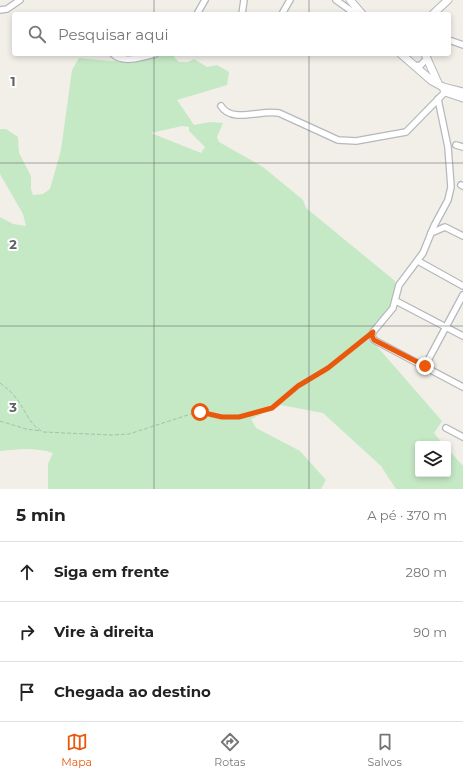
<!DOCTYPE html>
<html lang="pt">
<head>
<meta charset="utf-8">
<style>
	body { margin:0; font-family:Montserrat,sans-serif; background:#f6f6f6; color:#222 }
	.controls { position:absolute; right:12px; bottom:12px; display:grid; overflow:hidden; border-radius:4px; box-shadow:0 2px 6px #0003 }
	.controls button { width:36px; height:36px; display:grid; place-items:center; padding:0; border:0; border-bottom:1px solid #e0e0e0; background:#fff; color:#222; font:20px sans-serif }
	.stop { position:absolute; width:12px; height:12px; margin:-9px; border:3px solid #ea580c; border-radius:50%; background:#fff }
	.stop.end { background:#ea580c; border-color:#fff; box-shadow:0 1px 4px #0008 }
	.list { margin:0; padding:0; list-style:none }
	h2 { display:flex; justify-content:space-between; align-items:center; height:52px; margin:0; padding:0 16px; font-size:17px }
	h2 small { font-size:13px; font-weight:400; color:#767676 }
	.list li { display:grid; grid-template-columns:26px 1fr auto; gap:12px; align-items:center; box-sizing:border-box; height:60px; padding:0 16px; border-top:1px solid #e0e0e0 }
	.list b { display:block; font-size:15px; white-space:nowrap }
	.list em { font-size:13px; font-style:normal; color:#767676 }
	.icon { flex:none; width:22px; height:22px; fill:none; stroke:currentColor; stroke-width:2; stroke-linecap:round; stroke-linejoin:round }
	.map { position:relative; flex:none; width:463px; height:489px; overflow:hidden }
	.search { position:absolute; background:#fff; box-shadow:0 2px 6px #0003; left:12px; right:12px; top:12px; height:44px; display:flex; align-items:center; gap:10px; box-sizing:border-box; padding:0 14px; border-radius:4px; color:#767676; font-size:15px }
	.sheet { height:232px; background:#fff }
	nav { display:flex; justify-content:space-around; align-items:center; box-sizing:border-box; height:56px; border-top:1px solid #e0e0e0; background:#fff; font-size:11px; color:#767676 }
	nav a { display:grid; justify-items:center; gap:2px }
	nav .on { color:#ea580c }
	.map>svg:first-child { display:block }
</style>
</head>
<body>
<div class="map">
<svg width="463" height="489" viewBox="0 0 463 489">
	<rect width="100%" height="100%" fill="#f1efe8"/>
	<path fill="#c5e8c5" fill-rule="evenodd" d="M160 54H177L174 57 179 62H188L194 59 207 67 217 65 229 72 227 85 177 100 194 125 210 122 223 123 217 137 219 142 263 167 303 200 306 208 395 281C398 302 382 322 367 335L442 421 434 433 443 444H418V474H448V449L463 466V489H396L381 466 323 413 281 405 251 419 256 428 300 451 326 480 321 489H48V464L53 453C35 447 18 449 0 451V217L13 224 26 226 23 214 0 174V129H6L18 137 19 153 31 176V189L33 195 43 194 50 189 61 150 72 70 79 58C102 60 140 66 160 54ZM182 126 189 127V131L205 147 201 153 151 133Z"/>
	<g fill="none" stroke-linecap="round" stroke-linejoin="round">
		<g stroke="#b5b8bc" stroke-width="8">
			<g id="minor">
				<polyline points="336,0 350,10 360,13"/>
				<polyline points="0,10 7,9 20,0"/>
				<polyline points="197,14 205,0"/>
				<polyline points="242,14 244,0"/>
				<polyline points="282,14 290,0"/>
				<polyline points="449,40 463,45"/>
				<path d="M113 54C123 64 143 57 155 54"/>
				<polyline points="414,66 421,65 427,58"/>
				<polyline points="438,99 448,147 451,187 448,200 434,226 423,253 399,285 393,308 373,332 372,336 374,340 463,387"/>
				<path d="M221 106C232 124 261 109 279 113L338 140 356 141 406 132 448 89"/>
				<polyline points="456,145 463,147"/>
				<polyline points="461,185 463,186"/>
				<polyline points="431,233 445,227 463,236"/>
				<polyline points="418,261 463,286"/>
				<polyline points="396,301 463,336"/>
				<polyline points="425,366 463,295"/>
				<polyline points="446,428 463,437"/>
			</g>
		</g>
		<g stroke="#b5b8bc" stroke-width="9">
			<g id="tertiary">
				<polyline points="350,0 362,14"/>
				<polyline points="433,14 448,0"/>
				<polyline points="401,54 432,81 443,87 463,92"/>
				<polyline points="425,54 438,83"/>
				<polyline points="443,87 445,92 463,98"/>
			</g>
		</g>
		<g stroke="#9cc7a9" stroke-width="1" stroke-dasharray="4 2" stroke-linecap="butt">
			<path d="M0 383C6 388 12 392 16 398 26 410 28 424 43 432L112 435 129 434 194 413 200 412 221 417H239L272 408 298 386 328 368 368 336"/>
			<polyline points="0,421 26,429 41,431"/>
		</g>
		<use href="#minor" stroke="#fff" stroke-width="5.5"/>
		<use href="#tertiary" stroke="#fff" stroke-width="7"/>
	</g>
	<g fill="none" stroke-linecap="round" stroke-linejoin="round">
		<polyline stroke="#ea580c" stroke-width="5" points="200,412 222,417 239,417 272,408 298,386 328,368 373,332 372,336 374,340 425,366"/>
	</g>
	<path fill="none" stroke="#5f6368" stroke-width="1" stroke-opacity="0.55" d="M154 0V14M309 0V14M154 54V489M309 54V489M0 163H463M0 326H463"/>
	<g font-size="13" text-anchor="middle" font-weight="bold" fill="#5f6368" stroke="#fff" stroke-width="4" stroke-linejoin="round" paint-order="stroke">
		<text x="13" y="86">1</text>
		<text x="13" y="249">2</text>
		<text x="13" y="412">3</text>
	</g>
</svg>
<div class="controls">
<button><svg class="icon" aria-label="layers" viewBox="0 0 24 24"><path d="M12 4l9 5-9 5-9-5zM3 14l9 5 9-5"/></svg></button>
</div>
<div class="stop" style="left:200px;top:412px"></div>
<div class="stop end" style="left:425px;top:366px"></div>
<div class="search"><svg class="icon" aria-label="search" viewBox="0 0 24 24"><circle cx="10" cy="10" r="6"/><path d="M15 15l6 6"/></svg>Pesquisar aqui</div>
</div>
<section class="sheet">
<h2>5 min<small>A pé · 370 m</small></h2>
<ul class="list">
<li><svg class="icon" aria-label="ahead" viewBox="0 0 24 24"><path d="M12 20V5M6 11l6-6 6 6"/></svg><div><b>Siga em frente</b></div><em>280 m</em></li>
<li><svg class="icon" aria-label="right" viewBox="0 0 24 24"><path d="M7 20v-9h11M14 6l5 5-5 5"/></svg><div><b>Vire à direita</b></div><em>90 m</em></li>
<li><svg class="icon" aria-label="arrive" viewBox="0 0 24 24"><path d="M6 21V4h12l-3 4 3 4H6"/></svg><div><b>Chegada ao destino</b></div></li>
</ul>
</section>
<nav>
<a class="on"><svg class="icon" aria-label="map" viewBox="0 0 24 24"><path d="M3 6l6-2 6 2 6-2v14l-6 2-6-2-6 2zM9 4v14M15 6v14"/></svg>Mapa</a>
<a><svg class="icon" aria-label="directions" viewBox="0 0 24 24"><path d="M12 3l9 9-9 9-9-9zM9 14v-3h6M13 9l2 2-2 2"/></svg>Rotas</a>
<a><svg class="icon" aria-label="saved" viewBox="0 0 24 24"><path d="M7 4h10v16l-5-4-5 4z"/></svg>Salvos</a>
</nav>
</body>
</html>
